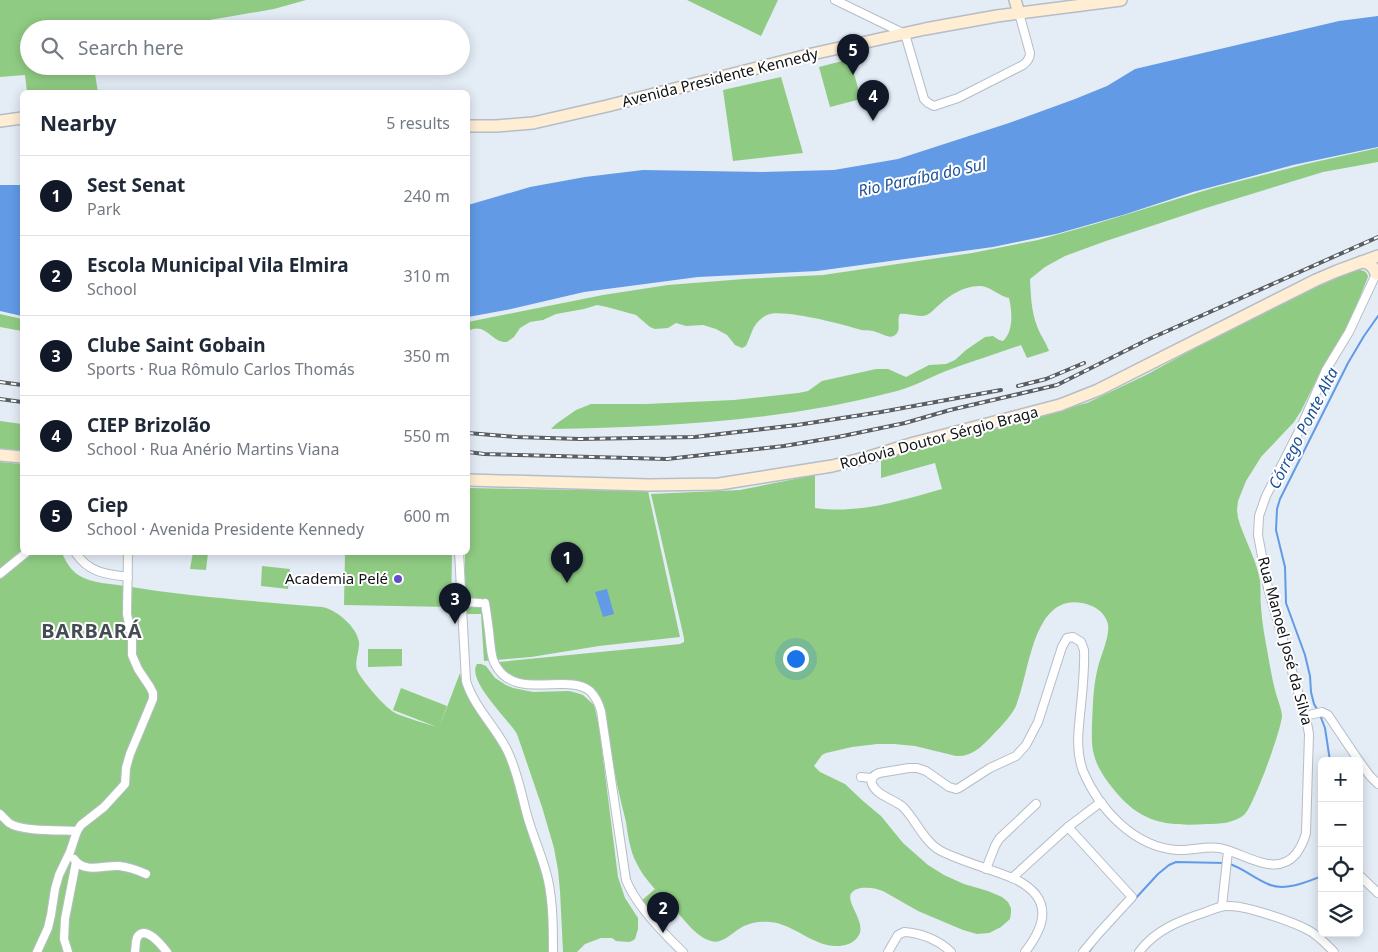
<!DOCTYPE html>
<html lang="en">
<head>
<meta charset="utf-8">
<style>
	body { margin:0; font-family:"Noto Sans",sans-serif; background:#f2f2f3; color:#1f2937 }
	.controls { position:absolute; right:15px; bottom:15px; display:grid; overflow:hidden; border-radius:8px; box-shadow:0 2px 12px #0003 }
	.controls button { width:45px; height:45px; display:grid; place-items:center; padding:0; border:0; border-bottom:1px solid #e0e1e3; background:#fff; color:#1f2937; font:25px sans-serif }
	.you { position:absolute; left:795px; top:658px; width:18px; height:18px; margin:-12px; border:4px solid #fff; border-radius:50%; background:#1a73e8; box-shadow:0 0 0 8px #1a73e833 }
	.badge { display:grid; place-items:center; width:32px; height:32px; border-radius:50%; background:#111827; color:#fff; font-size:16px; font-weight:700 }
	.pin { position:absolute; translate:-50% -41px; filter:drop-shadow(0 1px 2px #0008) }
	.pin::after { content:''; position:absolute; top:26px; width:18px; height:15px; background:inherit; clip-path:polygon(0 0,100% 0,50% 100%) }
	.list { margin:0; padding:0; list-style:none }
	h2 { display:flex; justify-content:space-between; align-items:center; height:65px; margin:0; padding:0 20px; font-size:21px }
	h2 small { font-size:16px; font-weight:400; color:#747a83 }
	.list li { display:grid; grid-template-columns:32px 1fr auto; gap:15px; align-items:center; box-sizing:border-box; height:80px; padding:0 20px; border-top:1px solid #e0e1e3 }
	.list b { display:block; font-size:19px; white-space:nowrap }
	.list p { margin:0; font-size:16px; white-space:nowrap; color:#747a83 }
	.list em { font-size:16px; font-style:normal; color:#747a83 }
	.icon { flex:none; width:28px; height:28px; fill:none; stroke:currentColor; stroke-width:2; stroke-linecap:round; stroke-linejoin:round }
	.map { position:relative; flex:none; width:1378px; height:952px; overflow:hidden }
	.search { position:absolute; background:#fff; box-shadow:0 2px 12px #0003; left:20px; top:20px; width:450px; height:55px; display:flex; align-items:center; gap:12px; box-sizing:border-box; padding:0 18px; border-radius:28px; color:#747a83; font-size:19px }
	.panel { position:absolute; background:#fff; box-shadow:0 2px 12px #0003; left:20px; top:90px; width:450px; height:465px; border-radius:8px }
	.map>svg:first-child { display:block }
</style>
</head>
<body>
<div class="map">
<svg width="1378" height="952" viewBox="0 0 1378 952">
	<rect width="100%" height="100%" fill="#e4ecf6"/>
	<g fill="#90cb83">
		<polygon points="0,0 306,0 274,9 198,22 197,29 29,29 29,66 117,66 95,74 98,92 27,92 25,75 0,77"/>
		<polygon points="687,0 778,0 761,36"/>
		<polygon points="850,59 861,99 830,107 819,67"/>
		<polygon points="781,77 803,153 733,161 723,90"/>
		<path d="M1378 148V162L1323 172 1206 208 1106 241 1065 256 1045 267 1030 279C1031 296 1031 310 1037 326 1040 335 1046 342 1049 351L1027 358 1021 345C996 354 970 362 946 371 928 378 911 388 893 392 782 421 666 427 551 429L556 424 576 410 591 404H646L734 400 798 393 808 391 822 381 876 369H888L906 377 929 365 946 364 955 360 966 350 985 337 993 336 999 340 1003 341C1014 331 1012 311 1009 298 999 296 991 287 981 286 965 285 950 295 939 305 935 308 931 313 927 315 919 318 908 313 900 314 896 320 902 331 895 335 890 340 879 332 873 331 868 330 863 331 858 329 842 324 780 308 767 315 752 323 753 332 746 346L742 348 735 345 727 335 716 329 703 325 686 326 676 323 668 328 655 329 650 327 636 315 607 307 597 305 584 309 556 314 543 320 530 322 520 328 514 337 507 342C491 343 486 321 468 331V322L603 295 668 285 744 279 823 275 972 253 1038 240 1095 224 1213 188 1306 164Z"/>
		<path d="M1358 270C1363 270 1367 271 1368 277L1349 324 1319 375 1301 411 1294 422 1261 457 1246 481 1238 501 1237 510 1238 518C1244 539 1257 560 1260 581 1261 589 1260 598 1261 607 1262 623 1265 639 1268 655 1270 667 1272 678 1275 690 1277 698 1281 707 1282 715 1282 729 1254 804 1245 814 1236 823 1219 824 1207 824 1174 826 1147 825 1122 799 1111 787 1098 771 1094 755 1091 745 1092 734 1092 724 1093 705 1093 686 1098 667 1101 655 1110 636 1108 624 1105 612 1094 605 1082 603 1031 594 1030 676 1015 708 1009 719 998 729 990 738 980 748 971 757 956 756L915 746 894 744H877L852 747 826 753 822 755 814 766 820 772 845 784 863 801 881 816 903 843 928 865 944 875 964 884 988 891 1002 897 1008 902 1011 908V913L1010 919 1001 927 989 933 977 934 963 930 918 911 883 891C876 888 868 887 861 888 832 894 872 921 857 938 852 944 844 946 837 946 814 947 794 924 770 922 761 921 752 922 744 926 733 931 723 945 711 941 696 937 685 920 674 909 661 895 644 880 636 862 630 850 628 836 626 822 622 806 618 790 615 774 612 758 609 742 607 726 606 720 606 713 603 707 601 701 597 696 594 690L516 678C508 674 501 671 499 662L661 646 680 644 684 642V638L651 494 740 490 815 475V508C860 514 899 501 942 489L935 463 881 478V458L952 438 1087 403 1146 375 1265 310 1334 278Z"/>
		<polygon points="0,314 22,319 22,331 0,327"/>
		<polygon points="0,421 22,424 22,452 0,450"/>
		<path d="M0 462 22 464V552L62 553C66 562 71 571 80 576 91 583 112 584 125 586 190 597 256 601 322 607 336 609 357 627 359 642 360 652 353 662 358 672 364 683 386 709 397 714 410 719 424 723 437 727L393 710 401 688 447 706 439 728 460 673 463 685 468 695 506 752 543 874 549 902 548 952H0Z"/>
		<polygon points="468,488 648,491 680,637 599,646 531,657 484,661 481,614 465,614 465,553 468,552"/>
		<polygon points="193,552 208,553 206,570 190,569"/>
		<polygon points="345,553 452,553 451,607 344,605"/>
		<polygon points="262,566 290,569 288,589 261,586"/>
		<polygon points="368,649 402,649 402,666 368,667"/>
		<path d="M477 664H481L486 666 495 678 506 685 513 688 533 692 569 691 577 693 583 695 594 705 599 726 618 877 625 898 638 918V929L635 939 632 941 629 942 616 941 612 938H601L585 944 577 952H563L560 891 558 870 554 848 542 807 517 734C508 719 466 680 477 664Z"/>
		<polygon points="655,889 673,910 659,922 641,901"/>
	</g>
	<g fill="#629ae6">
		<polygon points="1378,16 1378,147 1293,165 1193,192 1123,215 1056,234 993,247 817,271 698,277 584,292 511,309 468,317 468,205 530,187 585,177 643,170 762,172 834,170 898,159 1009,123 1075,99 1107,86 1135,69 1339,21"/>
		<polygon points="0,185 22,185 22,316 0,311"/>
		<polygon points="607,589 614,614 603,617 595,592"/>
	</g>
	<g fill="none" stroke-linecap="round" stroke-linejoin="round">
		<g stroke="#629ae6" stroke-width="2">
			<polyline points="1318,711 1314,704 1311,692 1310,676 1305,655 1286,603 1285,567 1276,530 1277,509 1280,499 1348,363 1364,336 1378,316"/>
			<polyline points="1320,715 1325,728 1330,761"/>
			<path d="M1230 864C1244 869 1254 878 1268 884 1284 892 1307 882 1322 876"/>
			<polyline points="1101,936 1158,874 1169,865 1176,862 1225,863"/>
			<polyline points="1089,952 1096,942"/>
		</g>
		<g stroke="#b5bdc7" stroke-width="10">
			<g id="street">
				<path d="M835 0 905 34 924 99 928 103 934 106 958 98 1023 65C1027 62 1030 58 1030 53L1019 13"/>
				<path d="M75 552C89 573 105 574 128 577"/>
				<path d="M459 552 466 681C474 707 495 726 507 750 517 770 521 793 527 815 533 837 543 858 548 880 553 904 553 928 553 952"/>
				<polyline points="0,574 27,552"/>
				<polyline points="462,602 480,603"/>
				<path d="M485 603C487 616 489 628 490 641 491 648 491 657 495 664 514 702 568 672 590 691 596 697 599 704 601 711L626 880C636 905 663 933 683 952"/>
				<polyline points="1305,716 1322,712 1328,715 1359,761"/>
				<polyline points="1359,761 1370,776 1378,784"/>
				<polyline points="861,777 872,778"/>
				<path d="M0 814C3 817 6 820 9 823 23 832 60 830 77 831"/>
				<polyline points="1068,827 1132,897 1099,933 1083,952"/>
				<path d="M74 859C84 874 104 865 119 866 128 867 137 870 146 874"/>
				<polyline points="986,869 995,846 999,839 1036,804"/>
				<polyline points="1359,875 1378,893"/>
				<polyline points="1012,878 1068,827 1101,802"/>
				<polyline points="1222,906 1228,851"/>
				<polyline points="37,952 48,928 51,915 55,889 59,875 70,852 77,831 81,825 104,807 125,784 126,768 130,754 153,699 153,693 150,687 138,669 132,655 132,639 127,614 128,552"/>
				<polyline points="68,952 64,939 65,919 76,862"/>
				<path d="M135 952C136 947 135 940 138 936 147 926 162 946 167 952"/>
				<path d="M888 952 898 935 904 932C921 933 939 940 951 952"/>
				<path d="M1025 952C1046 925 1053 899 1017 880 992 869 965 863 941 851 924 842 916 820 903 807 894 799 877 796 872 784 870 778 874 775 879 773L909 768H917L926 771 949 787 956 789 959 788 990 768 1016 756 1026 745 1038 722 1062 647 1067 638 1073 637 1081 642 1084 650C1085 672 1082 693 1080 715 1078 734 1076 752 1083 771 1099 809 1134 847 1177 850 1191 851 1205 846 1219 848 1243 852 1275 879 1296 854 1301 847 1304 841 1306 833L1309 734 1307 723 1268 588 1258 535 1259 516 1266 496 1300 429 1326 370 1349 332 1378 270"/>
				<path d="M1139 952C1155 930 1181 920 1206 912 1213 909 1221 906 1228 906 1245 905 1293 922 1308 930 1318 935 1326 944 1334 952"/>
			</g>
		</g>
		<g stroke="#b5bdc7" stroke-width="14">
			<g id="secondary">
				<polyline points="1015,0 1019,13"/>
				<polyline points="0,121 22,118"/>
				<polyline points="468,126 496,126 533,123 607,106 812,54 925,29 997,16 1121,0"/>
				<path d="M1361 262C1369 262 1374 266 1376 274"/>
				<polyline points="0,455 22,457"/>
				<polyline points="468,480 649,485 719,484 832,466 869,457 914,443 1060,405 1098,390 1316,280 1337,271 1378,256"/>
			</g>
		</g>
		<use href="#street" stroke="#fff" stroke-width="8"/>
		<use href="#secondary" stroke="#ffedd4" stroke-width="11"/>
		<g stroke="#595e64" stroke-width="4">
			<g id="rail">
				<polyline points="0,382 22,385"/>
				<polyline points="1018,386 1046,379 1084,363"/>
				<polyline points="0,399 22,402"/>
				<polyline points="468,433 516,437 580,439 695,437 797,425 881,412 1001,390"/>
				<polyline points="468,452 484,454 667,459 784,446 838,437 905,423 950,410 1057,385 1147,340 1378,237"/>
			</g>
		</g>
		<use href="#rail" stroke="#fff" stroke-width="2" stroke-dasharray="5.5" stroke-linecap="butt"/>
	</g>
	<circle fill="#624ec7" stroke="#fff" stroke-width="2" cx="398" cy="579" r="5"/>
	<g text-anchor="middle" stroke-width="4" stroke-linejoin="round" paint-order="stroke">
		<g font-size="15" fill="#0f1215" stroke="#fff">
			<text transform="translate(720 78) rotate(-14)" y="5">Avenida Presidente Kennedy</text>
			<text transform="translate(939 438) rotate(-15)" y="5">Rodovia Doutor Sérgio Braga</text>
			<text transform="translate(1285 641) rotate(75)" y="5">Rua Manoel José da Silva</text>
		</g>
		<g font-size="15" fill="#0f1215" stroke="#fff" text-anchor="end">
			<text x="388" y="584">Academia Pelé</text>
		</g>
		<g font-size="16" font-style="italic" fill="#1d5398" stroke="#fff">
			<text transform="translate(922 177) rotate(-12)" y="6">Rio Paraíba do Sul</text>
			<text transform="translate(1303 428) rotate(-63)" y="6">Córrego Ponte Alta</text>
		</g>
		<g font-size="20" font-weight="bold" letter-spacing="1" fill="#454c54" stroke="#fff">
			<text x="92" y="638">BARBARÁ</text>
		</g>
	</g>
</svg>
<div class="controls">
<button>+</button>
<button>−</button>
<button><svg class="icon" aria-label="locate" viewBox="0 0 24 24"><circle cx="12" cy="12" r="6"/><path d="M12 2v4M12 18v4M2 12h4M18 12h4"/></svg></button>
<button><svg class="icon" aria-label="layers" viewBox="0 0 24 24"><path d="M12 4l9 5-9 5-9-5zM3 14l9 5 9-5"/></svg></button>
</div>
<div class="you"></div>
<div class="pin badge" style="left:567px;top:583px">1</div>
<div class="pin badge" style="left:663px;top:933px">2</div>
<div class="pin badge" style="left:455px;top:624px">3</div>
<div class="pin badge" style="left:873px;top:121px">4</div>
<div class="pin badge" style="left:853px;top:75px">5</div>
<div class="search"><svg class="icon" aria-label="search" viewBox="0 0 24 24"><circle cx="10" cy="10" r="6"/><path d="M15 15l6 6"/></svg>Search here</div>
<section class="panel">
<h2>Nearby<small>5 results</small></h2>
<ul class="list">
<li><span class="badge">1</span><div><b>Sest Senat</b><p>Park</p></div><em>240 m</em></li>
<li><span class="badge">2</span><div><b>Escola Municipal Vila Elmira</b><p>School</p></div><em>310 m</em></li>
<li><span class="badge">3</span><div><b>Clube Saint Gobain</b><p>Sports · Rua Rômulo Carlos Thomás</p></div><em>350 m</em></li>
<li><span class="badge">4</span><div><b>CIEP Brizolão</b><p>School · Rua Anério Martins Viana</p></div><em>550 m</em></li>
<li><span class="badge">5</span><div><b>Ciep</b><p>School · Avenida Presidente Kennedy</p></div><em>600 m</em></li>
</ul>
</section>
</div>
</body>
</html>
